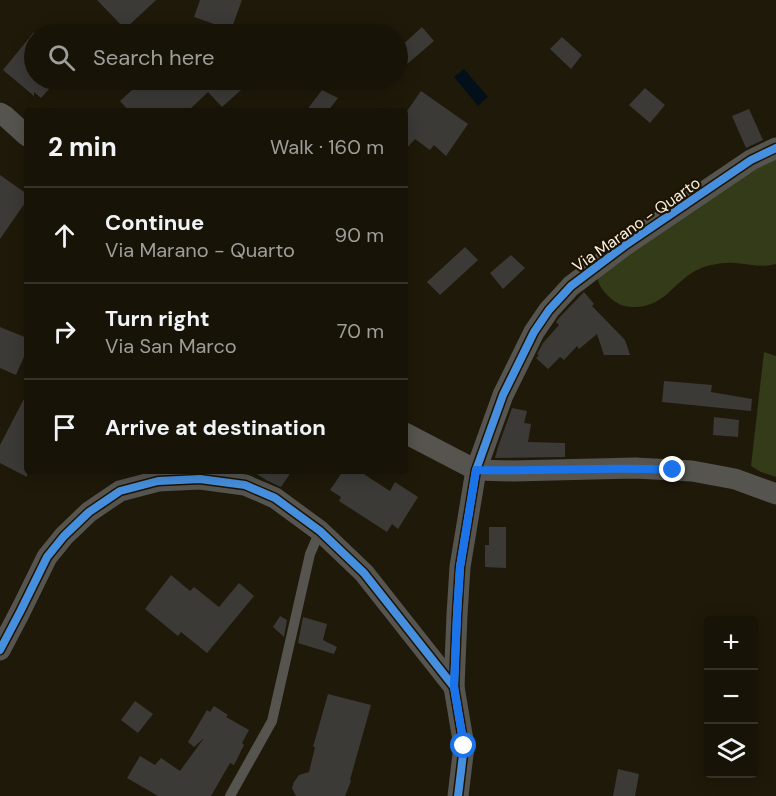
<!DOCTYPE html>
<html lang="en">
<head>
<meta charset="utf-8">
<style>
	body { margin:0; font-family:"DM Sans",sans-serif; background:#242015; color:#f1f3f6 }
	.controls { position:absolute; right:18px; bottom:18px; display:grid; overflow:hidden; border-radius:6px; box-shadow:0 3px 15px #0003 }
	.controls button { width:54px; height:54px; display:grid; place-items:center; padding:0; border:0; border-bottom:2px solid #363228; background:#171307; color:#f1f3f6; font:30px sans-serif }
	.stop { position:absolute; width:18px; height:18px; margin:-14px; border:4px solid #1a73e8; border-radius:50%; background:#fff }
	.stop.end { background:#1a73e8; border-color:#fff; box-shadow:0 2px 6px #0008 }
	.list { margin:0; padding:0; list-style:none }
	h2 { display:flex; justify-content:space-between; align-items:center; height:78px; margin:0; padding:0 24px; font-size:26px }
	h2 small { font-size:20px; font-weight:400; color:#9e9e9b }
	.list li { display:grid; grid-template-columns:39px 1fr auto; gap:18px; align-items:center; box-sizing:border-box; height:96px; padding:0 24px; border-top:2px solid #363228 }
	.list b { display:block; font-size:22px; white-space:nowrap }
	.list p { margin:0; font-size:20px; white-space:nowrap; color:#9e9e9b }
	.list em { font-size:20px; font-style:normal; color:#9e9e9b }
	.icon { flex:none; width:33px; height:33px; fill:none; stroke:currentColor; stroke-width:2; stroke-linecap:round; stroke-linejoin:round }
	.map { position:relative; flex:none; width:776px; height:796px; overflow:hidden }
	.search { position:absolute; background:#171307; box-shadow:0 3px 15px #0003; left:24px; top:24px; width:384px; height:66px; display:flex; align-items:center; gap:15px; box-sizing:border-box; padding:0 21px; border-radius:33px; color:#9e9e9b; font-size:22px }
	.panel { position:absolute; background:#171307; box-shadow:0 3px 15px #0003; left:24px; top:108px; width:384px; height:366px; border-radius:6px }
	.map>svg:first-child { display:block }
</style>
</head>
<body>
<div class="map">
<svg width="776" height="796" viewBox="0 0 776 796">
	<rect width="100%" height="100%" fill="#1f1909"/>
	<g fill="#343b18">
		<path d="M776 156V264C761 268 749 264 735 263 726 262 715 264 707 266 675 275 668 309 631 307 623 306 620 305 614 301 605 294 598 286 597 275L654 229Z"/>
		<polygon points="764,352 776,356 776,477 761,472 751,466"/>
	</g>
	<polygon fill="#031019" points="464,69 488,97 478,106 454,77"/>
	<g fill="#3c3a37">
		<polygon points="97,0 156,0 125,29"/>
		<polygon points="200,0 242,0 231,30 194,17"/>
		<polygon points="422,27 434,41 406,65 398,56 398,49"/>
		<polygon points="34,32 34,80 57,80 41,98 34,92 34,96 3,70"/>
		<polygon points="562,37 582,55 571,69 550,49"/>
		<polygon points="143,80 231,80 241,90 222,107 208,92 188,111 129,111 120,101"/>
		<polygon points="645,88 665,105 650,123 629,105"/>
		<polygon points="322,90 338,98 328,111 306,111"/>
		<polygon points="421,91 468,124 446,156 434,145 430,150 415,139 405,150 405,114"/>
		<polygon points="749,109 763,140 746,148 732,116"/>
		<polygon points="0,175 27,194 27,200 0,239"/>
		<polygon points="465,247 478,260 440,295 427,282"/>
		<polygon points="511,255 525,268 503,289 490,273"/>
		<polygon points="584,292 594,304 592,306 625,340 630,355 604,355 597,334 579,349 577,346 564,360 560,357 548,369 536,358 539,355 537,354 543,343 559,325 556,322 559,318"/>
		<polygon points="0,327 27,338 27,350 16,375 0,368"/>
		<polygon points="664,381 712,385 711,392 752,399 751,411 662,402"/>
		<polygon points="27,393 27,477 0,463 0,445"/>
		<polygon points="512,408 527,411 524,423 531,424 528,442 565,443 565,457 495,458 498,447"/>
		<polygon points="714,417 739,420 738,437 713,435"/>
		<polygon points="252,471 292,471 281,487 266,480"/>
		<polygon points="343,471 359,471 390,491 395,482 418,497 398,529 392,524 387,532 339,501 341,497 330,490"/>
		<polygon points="489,527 506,527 506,568 485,567 485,545 489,545"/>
		<polygon points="171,575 190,591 194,587 219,607 239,583 254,596 207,653 181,632 178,636 145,609"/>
		<polygon points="280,616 287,620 284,637 273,627"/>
		<polygon points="303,617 327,624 323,640 337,647 334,654 298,643"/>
		<polygon points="328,694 371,705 350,780 351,781 345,796 296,796 292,788 294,782 299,775 309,772 315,747 313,747"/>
		<polygon points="135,701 153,714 138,733 121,720"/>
		<polygon points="214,706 228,715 226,717 249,730 242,743 244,745 234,765 230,763 211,796 158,796 127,778 140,756 155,765 161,758 180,771 204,738 194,747 188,742 207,710 210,712"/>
		<polygon points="618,769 639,774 635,796 613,796"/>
	</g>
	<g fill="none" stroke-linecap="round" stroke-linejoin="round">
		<polyline stroke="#55544f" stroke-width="10" points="230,796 272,721 310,554 320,531"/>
		<g stroke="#55544f" stroke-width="21">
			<polyline points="0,113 5,116 27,136"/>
			<polyline points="405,433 476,470 513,471 635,468 692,471 735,479 776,494"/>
			<polyline points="0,650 21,610 47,557 64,536 89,512 120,491 158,481 200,479 245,485 275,498 320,531 364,573 454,687"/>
			<polyline points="458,796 464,746 454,687 457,615 460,567 476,470 503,395 534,332 549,310 571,286 624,246 751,160 776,148"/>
		</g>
		<g stroke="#1e1300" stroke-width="11">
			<g id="cycleway">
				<polyline points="0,650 21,610 47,557 64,536 89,512 120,491 158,481 200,479 245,485 275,498 320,531 364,573 454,687"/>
				<polyline points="458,796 464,746 454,687 457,615 460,567 476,470 503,395 534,332 549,310 571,286 624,246 751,160 776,148"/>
			</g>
		</g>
		<use href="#cycleway" stroke="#468fdf" stroke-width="8"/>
	</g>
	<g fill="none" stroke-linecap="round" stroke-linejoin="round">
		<path stroke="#1a73e8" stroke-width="8" d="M464 746 454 687 457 615 460 567 476 470C542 472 607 466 673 470"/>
	</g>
	<g text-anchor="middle" stroke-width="4.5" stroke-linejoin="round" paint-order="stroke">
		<g font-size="16" fill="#f8f1e0" stroke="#1e1300">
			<text transform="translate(636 224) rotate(-35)" y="6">Via Marano - Quarto</text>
		</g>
	</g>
</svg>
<div class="controls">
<button>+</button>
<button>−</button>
<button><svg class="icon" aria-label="layers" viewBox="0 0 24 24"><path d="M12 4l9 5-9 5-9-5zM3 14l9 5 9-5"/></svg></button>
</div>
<div class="stop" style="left:464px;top:746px"></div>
<div class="stop end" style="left:673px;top:470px"></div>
<div class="search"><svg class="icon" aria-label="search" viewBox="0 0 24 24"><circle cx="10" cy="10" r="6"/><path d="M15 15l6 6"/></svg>Search here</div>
<section class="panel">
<h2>2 min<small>Walk · 160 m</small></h2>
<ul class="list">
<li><svg class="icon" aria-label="ahead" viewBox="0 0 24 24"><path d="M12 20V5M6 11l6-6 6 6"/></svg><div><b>Continue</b><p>Via Marano - Quarto</p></div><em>90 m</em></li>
<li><svg class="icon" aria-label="right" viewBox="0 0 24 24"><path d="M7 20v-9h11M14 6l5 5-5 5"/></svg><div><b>Turn right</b><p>Via San Marco</p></div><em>70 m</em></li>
<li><svg class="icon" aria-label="arrive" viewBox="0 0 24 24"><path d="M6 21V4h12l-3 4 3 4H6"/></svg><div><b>Arrive at destination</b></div></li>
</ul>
</section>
</div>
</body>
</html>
